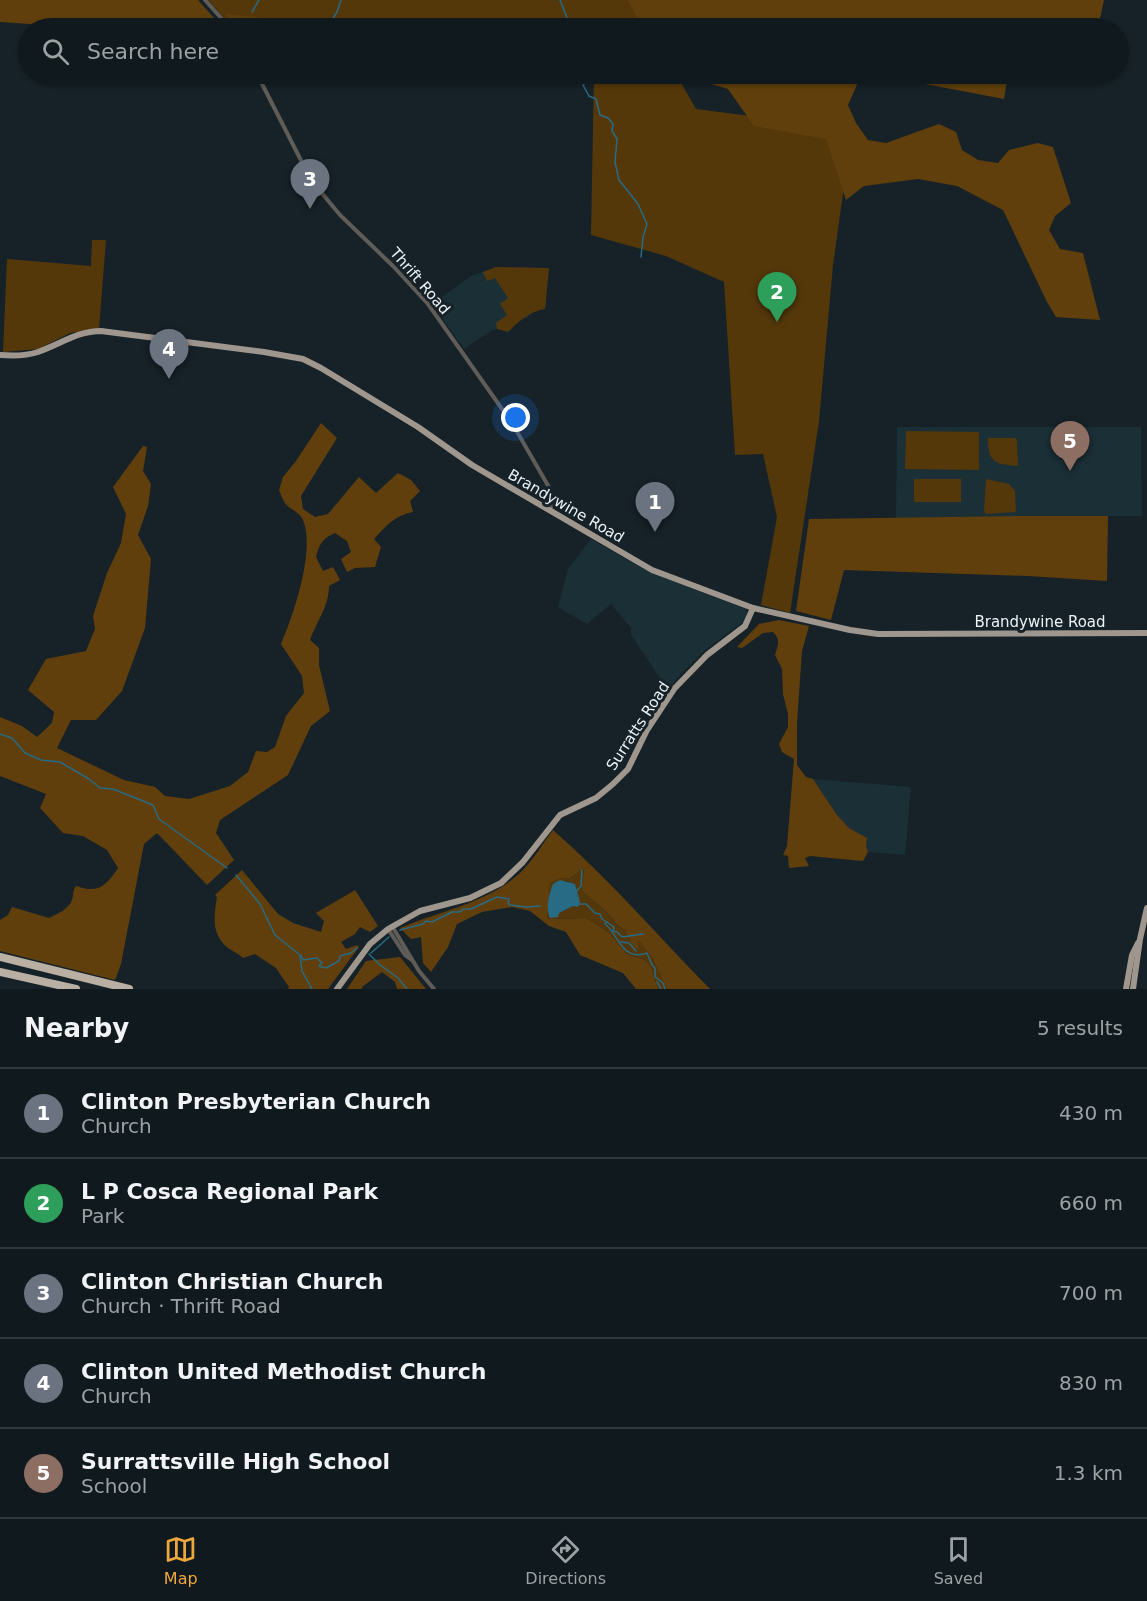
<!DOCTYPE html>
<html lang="en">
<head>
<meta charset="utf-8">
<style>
	body { margin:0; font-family:"DejaVu Sans",sans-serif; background:#1e272b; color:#f1f3f6 }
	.you { position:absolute; left:516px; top:418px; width:21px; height:21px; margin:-15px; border:4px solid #fff; border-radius:50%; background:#1a73e8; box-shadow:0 0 0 9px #1a73e833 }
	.badge { display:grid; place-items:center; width:39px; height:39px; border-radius:50%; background:#efa73d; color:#fff; font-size:20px; font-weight:700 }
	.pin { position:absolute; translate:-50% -50px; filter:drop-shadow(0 2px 3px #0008) }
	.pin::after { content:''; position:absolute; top:32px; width:21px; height:18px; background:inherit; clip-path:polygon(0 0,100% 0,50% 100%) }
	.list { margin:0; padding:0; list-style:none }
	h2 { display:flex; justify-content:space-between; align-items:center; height:78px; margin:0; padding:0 24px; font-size:26px }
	h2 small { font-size:20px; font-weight:400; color:#9ca1a4 }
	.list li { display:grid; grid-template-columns:39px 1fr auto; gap:18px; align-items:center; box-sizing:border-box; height:90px; padding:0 24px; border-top:2px solid #30383c }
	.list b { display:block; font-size:22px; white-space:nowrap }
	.list p { margin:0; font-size:20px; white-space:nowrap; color:#9ca1a4 }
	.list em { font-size:20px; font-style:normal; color:#9ca1a4 }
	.icon { flex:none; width:33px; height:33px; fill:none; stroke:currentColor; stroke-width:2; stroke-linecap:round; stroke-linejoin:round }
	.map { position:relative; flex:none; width:1147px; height:989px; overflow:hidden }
	.search { position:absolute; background:#101a1e; box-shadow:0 2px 4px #0004; left:18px; right:18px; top:18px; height:66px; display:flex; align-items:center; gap:15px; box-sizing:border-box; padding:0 21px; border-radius:33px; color:#9ca1a4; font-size:22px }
	.sheet { height:528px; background:#101a1e }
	nav { display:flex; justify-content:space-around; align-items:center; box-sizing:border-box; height:84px; border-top:2px solid #30383c; background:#101a1e; font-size:16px; color:#9ca1a4 }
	nav a { display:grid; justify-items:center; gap:3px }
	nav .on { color:#efa73d }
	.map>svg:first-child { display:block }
</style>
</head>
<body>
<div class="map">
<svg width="1147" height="989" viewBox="0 0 1147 989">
	<rect width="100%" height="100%" fill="#162228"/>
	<g fill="#1b2f37">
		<polygon points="496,267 549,268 545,309 534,311 527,318 519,320 508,332 497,329 492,330 464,349 432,304 471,276"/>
		<polygon points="897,427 1141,427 1142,516 896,518"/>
		<polygon points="591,539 647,571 746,609 747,616 743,622 705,650 680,675 668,690 631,635 631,628 611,604 587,624 558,607 568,569"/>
		<polygon points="813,779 911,787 905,855 868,852 866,846 867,838 849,828 837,815"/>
	</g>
	<g fill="#55380a" fill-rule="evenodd">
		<polygon points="208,0 638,0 653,28 233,28"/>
		<polygon points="594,74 676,74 696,109 852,129 833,265 819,421 790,613 761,605 777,517 763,454 735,455 724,282 666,256 591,235"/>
		<polygon points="92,240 106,240 99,329 70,333 38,349 3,352 7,259 91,266"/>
		<path d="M496 267 549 268 545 309C530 311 519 321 508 332L497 329 496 323 507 315 500 304 508 298 495 278 487 281 483 272Z"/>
		<polygon points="906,431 979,432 979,470 905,469"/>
		<path d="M988 438H1015L1017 440 1018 466C995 464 988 463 988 438Z"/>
		<rect x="914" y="479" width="47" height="23"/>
		<polygon points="986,479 1009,484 1015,491 1016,512 986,514 984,511"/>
		<path d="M580 868 584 870 581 890 611 916 616 924 625 930 631 943 637 939 639 941 652 958 667 989H658L651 967 645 960 627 954 608 932 596 924 586 918 547 919 550 884 557 879 569 878ZM565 881 575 884 578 899 573 906 559 913Z"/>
	</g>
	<g fill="#603f0c">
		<polygon points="0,0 198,0 223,28 88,28 0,22"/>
		<polygon points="628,0 1104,0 1098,28 642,28"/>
		<polygon points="225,14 365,28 238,28"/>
		<polygon points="678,74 1008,74 1004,99 888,77 859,80 848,105 856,123 868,140 886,143 939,124 956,132 962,150 978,160 998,163 1009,150 1038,143 1053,147 1071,203 1055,216 1049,230 1060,249 1083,253 1100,320 1056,317 1047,302 1003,210 957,186 918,179 864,186 846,200 826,139 754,126 728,89"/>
		<path d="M321 423 337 438 301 496 303 509 315 517 328 514 359 477 376 493 398 473 411 480 420 491 410 501 413 512C395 515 386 526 374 539L381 547 375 567 355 568 347 572 341 559 351 552 347 541 335 533C323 538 319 544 316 557L323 571 333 567 340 580 329 586C329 606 317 621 310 640L319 648V665L330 711 311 726 288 775 220 820 216 833 234 860 207 885 157 833 144 844 121 964 115 980 0 951V920L8 915 12 907 49 918C57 914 69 909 72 900 74 894 72 892 76 886 98 894 106 886 118 868L107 850 83 836 63 833 40 808 46 794 0 776V717L22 726 37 737 52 723 54 712 28 690 46 659 86 651 95 629 93 616 107 573 121 543 126 514 113 487 143 446 147 447 143 471 151 484 148 506 138 535 151 559 145 628 122 691 96 720H71L57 748 124 780 155 787 165 796 189 799 230 786 248 772 256 751 267 752 275 747 286 716 304 693 302 676 281 644C293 616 317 547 302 518 299 512 289 509 285 503 282 499 281 494 279 490L283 477 296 461Z"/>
		<polygon points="1017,516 1108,516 1107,581 1028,576 844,570 831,620 796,611 809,519"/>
		<path d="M779 620 809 626 802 651 797 723V765L806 777 813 779 837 815 849 828 867 838 866 846 868 852 863 861 810 856 805 858 809 866 789 868 788 856 783 855 787 846 794 759 782 752 779 744 788 727V714L783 694 782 669 775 655C778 645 781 640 773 632L763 633 742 648 737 647 759 624Z"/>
		<path d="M553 830C609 879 658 936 710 989H667L652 958 639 941 637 940 639 948 637 949 631 943 625 930 616 924 611 916 581 890 584 870 583 869 569 878 557 879 550 884 547 919 586 918 596 924 608 932 627 954 645 960 651 967 658 989H636L623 973 580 955 566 932 549 926 530 911 512 907 482 912 457 924 448 947 431 972 423 963 421 937 411 939 400 928C442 910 489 903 522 871 534 859 543 843 553 830Z"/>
		<path d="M242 870 278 914 293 923 321 932 324 921 316 913 355 890 378 926 370 932 360 927 355 934 341 942 346 949 357 945 359 947 328 989H288L289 987 276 968 255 954 243 958C238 953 232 951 227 947 211 934 214 915 217 897L215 895Z"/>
		<polygon points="400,957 426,989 397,989 395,982 382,972 362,987 362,989 347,989 366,961"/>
	</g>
	<path fill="#286b84" d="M560 880 575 884 580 902 578 907 573 906 559 913 558 917 550 918C545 909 549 894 553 884Z"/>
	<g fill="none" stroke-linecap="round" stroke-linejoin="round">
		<g stroke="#286b84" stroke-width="1.5">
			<polyline points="560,0 571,28"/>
			<polyline points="252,12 259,0"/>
			<polyline points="328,23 327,19 332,20 337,12 341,0"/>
			<polyline points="583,74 581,78 588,81 583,85 589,96 596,99 600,115 608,118 613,124 612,131 617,139 615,162 619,180 638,204 647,224 643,237 641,257"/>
			<polyline points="0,734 12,738 25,753 41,760 60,762 89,779 100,788 113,789 153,805 159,819 227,868"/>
			<polyline points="236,875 260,904 275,935 300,955 302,971 312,989"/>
			<polyline points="576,892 581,886 582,870"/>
			<polyline points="579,904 586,904 595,913 600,914 602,919 614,927 613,931 617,932 622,937 643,934"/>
			<path d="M607 922 605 924C618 933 621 962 647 953L652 965 655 968V977L663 983 665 989"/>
			<polyline points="400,930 423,924 426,921 432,922 452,912 460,912 463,909 471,909 497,897 509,899 508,903 510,905 527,907 540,906"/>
			<polyline points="621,942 629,943 636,951"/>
			<polyline points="371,953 389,937"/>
			<polyline points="369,954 379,964 398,978 407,989"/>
			<polyline points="301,955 303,960 317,958 322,963 319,966 326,968 339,961 340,956 351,953 357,948"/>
			<polyline points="657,982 661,989"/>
		</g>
		<g stroke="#605c57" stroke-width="4">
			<polyline points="205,0 230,28"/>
			<polyline points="257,74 311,180 340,215 393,266 428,304 512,423 550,489 552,497 551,510"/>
			<polyline points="392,926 419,971 434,989"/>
			<polyline points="388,929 405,955 412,960"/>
		</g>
		<g stroke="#9f978e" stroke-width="6">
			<path d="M0 355C13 356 26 356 38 352 61 344 77 331 101 331L264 352 303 359 321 368 418 427 472 465 652 570 753 608 850 630 878 634 1147 633"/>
			<polyline points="337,989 370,944 388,929 420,911 470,898 501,883 523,862 560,815 596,798 613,784 628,769 647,730 674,689 707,655 745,626 753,608"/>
			<polyline points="1126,989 1132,955 1138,943"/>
			<polyline points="1133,989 1140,939 1147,908"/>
		</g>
		<g stroke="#b9afa3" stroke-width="8">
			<polyline points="0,957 129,989"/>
			<polyline points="0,972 76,989"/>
		</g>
	</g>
	<g text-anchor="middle" stroke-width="6" stroke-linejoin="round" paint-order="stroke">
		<g font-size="15" fill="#eaf2f6" stroke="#162228">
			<text transform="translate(420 281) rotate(49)" y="5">Thrift Road</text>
			<text transform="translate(566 506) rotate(30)" y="5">Brandywine Road</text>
			<text x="1040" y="627">Brandywine Road</text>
			<text transform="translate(638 726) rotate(-57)" y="5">Surratts Road</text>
		</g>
	</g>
</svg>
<div class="you"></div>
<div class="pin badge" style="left:655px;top:532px;background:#6b7280">1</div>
<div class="pin badge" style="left:777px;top:322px;background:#2e9e5b">2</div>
<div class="pin badge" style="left:310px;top:209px;background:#6b7280">3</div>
<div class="pin badge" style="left:169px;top:379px;background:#6b7280">4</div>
<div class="pin badge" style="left:1070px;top:471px;background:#8d6e63">5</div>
<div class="search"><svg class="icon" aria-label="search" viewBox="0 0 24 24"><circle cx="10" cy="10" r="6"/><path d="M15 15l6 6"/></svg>Search here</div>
</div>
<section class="sheet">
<h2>Nearby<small>5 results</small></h2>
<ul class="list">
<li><span class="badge" style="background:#6b7280">1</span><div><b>Clinton Presbyterian Church</b><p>Church</p></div><em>430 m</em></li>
<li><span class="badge" style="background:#2e9e5b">2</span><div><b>L P Cosca Regional Park</b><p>Park</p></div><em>660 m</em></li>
<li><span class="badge" style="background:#6b7280">3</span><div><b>Clinton Christian Church</b><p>Church · Thrift Road</p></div><em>700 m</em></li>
<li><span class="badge" style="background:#6b7280">4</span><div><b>Clinton United Methodist Church</b><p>Church</p></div><em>830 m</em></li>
<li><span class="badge" style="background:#8d6e63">5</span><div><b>Surrattsville High School</b><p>School</p></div><em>1.3 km</em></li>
</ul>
</section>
<nav>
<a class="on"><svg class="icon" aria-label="map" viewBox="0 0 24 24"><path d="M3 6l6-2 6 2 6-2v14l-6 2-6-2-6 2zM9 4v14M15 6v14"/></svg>Map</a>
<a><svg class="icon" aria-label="directions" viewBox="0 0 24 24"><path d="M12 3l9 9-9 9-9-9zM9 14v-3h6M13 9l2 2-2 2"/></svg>Directions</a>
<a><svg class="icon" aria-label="saved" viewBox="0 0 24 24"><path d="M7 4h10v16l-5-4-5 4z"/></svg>Saved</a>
</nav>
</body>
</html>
